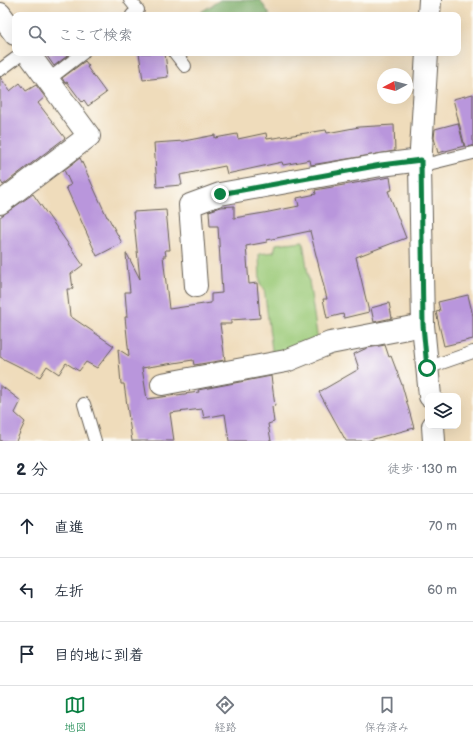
<!DOCTYPE html>
<html lang="ja">
<head>
<meta charset="utf-8">
<style>
	body { margin:0; font-family:"Balsamiq Sans","Klee One",sans-serif; background:#f6f6f7; color:#1f2937 }
	.controls { position:absolute; right:12px; bottom:12px; display:grid; overflow:hidden; border-radius:8px; box-shadow:0 4px 16px #0002 }
	.controls button { width:36px; height:36px; display:grid; place-items:center; padding:0; border:0; border-bottom:1px solid #e0e1e3; background:#fff; color:#1f2937; font:20px sans-serif }
	.compass { position:absolute; left:377px; top:68px; width:36px; height:36px; border-radius:50%; background:#fff; box-shadow:0 4px 16px #0002; rotate:263deg }
	.stop { position:absolute; width:12px; height:12px; margin:-9px; border:3px solid #0b8043; border-radius:50%; background:#fff }
	.stop.end { background:#0b8043; border-color:#fff; box-shadow:0 1px 4px #0008 }
	.list { margin:0; padding:0; list-style:none }
	h2 { display:flex; justify-content:space-between; align-items:center; height:52px; margin:0; padding:0 16px; font-size:17px }
	h2 small { font-size:13px; font-weight:400; color:#747a83 }
	.list li { display:grid; grid-template-columns:26px 1fr auto; gap:12px; align-items:center; box-sizing:border-box; height:64px; padding:0 16px; border-top:1px solid #e0e1e3 }
	.list b { display:block; font-size:15px; white-space:nowrap }
	.list em { font-size:13px; font-style:normal; color:#747a83 }
	.icon { flex:none; width:22px; height:22px; fill:none; stroke:currentColor; stroke-width:2; stroke-linecap:round; stroke-linejoin:round }
	.map { position:relative; flex:none; width:473px; height:441px; overflow:hidden }
	.search { position:absolute; background:#fff; box-shadow:0 4px 16px #0002; left:12px; right:12px; top:12px; height:44px; display:flex; align-items:center; gap:10px; box-sizing:border-box; padding:0 14px; border-radius:8px; color:#747a83; font-size:15px }
	.sheet { height:244px; background:#fff }
	nav { display:flex; justify-content:space-around; align-items:center; box-sizing:border-box; height:56px; border-top:1px solid #e0e1e3; background:#fff; font-size:11px; color:#747a83 }
	nav a { display:grid; justify-items:center; gap:2px }
	nav .on { color:#0b8043 }
	.map>svg:first-child { display:block }
</style>
</head>
<body>
<div class="map">
<svg width="473" height="441" viewBox="0 0 473 441">
	<rect width="100%" height="100%" fill="#fdfcf7"/>
	<filter id="ink" filterUnits="userSpaceOnUse"><feTurbulence type="fractalNoise" baseFrequency=".025" numOctaves="2"/><feDisplacementMap in="SourceGraphic" scale="8" xChannelSelector="R" yChannelSelector="G"/><feConvolveMatrix kernelMatrix="1 2 1 2 8 2 1 2 1" color-interpolation-filters="sRGB"/></filter>
	<filter id="wash" filterUnits="userSpaceOnUse"><feTurbulence type="fractalNoise" baseFrequency=".012" numOctaves="4" result="noise"/><feDisplacementMap in="SourceGraphic" scale="16" xChannelSelector="R" yChannelSelector="G"/><feGaussianBlur stdDeviation="0.9" result="paint"/><feColorMatrix in="noise" values="0 0 0 0 0 0 0 0 0 0 0 0 0 0 0 0 0 1.4 0 .05"/><feComposite in="paint" operator="in"/></filter>
	<g filter="url(#wash)">
		<rect width="100%" height="100%" fill="#efdcbb"/>
		<polygon fill="#9dcb7a" stroke="#5c744b" points="303,241 318,341 273,358 264,288 260,285 259,254 274,252 276,244"/>
		<polygon fill="#7eaf6a" stroke="#4d6643" points="220,0 260,0 270,15 203,15 201,12"/>
		<g id="blocks">
			<g fill="#b996dc">
				<polygon points="45,53 71,53 54,66"/>
				<polygon points="139,53 165,53 168,77 143,80"/>
				<polygon points="85,61 89,66 87,67 106,93 88,106 84,100 82,102 67,82 65,83 62,78"/>
				<polygon points="0,77 10,91 20,83 26,91 36,85 45,97 38,103 65,138 3,185 0,180"/>
				<polygon points="473,94 473,146 465,147 453,99"/>
				<polygon points="458,123 464,146 438,153 434,138 435,129"/>
				<polygon points="394,125 395,151 311,165 310,160 283,165 282,162 227,174 225,166 180,175 182,185 157,187 154,143 184,141 215,135 215,138 237,134 238,139 266,133 267,139 326,130 327,133 359,127"/>
				<polygon points="80,158 107,217 108,217 122,243 97,256 66,187 71,185 64,170"/>
				<polygon points="390,177 392,190 388,191 406,238 356,257 369,312 344,318 343,314 327,318 323,299 327,299 310,231 267,240 267,242 246,246 249,284 257,283 260,318 231,320 231,324 220,324 225,360 194,365 193,360 142,368 147,399 199,392 198,390 271,376 275,406 272,407 274,422 268,424 271,441 229,441 225,414 204,418 202,409 170,413 174,441 132,441 124,384 121,384 118,349 129,356 125,317 127,317 125,292 130,292 126,254 127,254 140,279 133,212 166,210 170,250 165,250 166,256 163,256 169,309 211,303 211,294 222,293 218,226 210,226 209,211 221,207 234,206 234,218 264,213 299,206 297,198 316,194 315,190"/>
				<polygon points="33,194 83,265 71,274 73,289 67,289 70,316 114,346 97,368 86,362 79,371 66,363 59,374 47,366 40,377 0,357 0,217"/>
				<polygon points="468,295 473,316 473,339 444,346 436,312 440,311 438,302"/>
				<polygon points="389,303 392,318 374,322 371,308"/>
				<polygon points="385,345 389,357 391,356 402,385 414,428 366,441 346,441 319,392 359,369 354,354 367,348"/>
				<polygon points="0,385 21,401 15,413 25,422 16,441 0,441"/>
			</g>
		</g>
	</g>
	<g filter="url(#ink)">
		<use href="#blocks" fill-opacity="0" stroke="#665f54" stroke-width="1"/>
		<g fill="none" stroke-linecap="round" stroke-linejoin="round">
			<g stroke="#665f54" stroke-width="14">
				<g id="service">
					<polyline points="130,0 138,10 132,15"/>
					<polyline points="175,53 185,66"/>
					<polyline points="0,70 23,53"/>
					<polyline points="48,80 83,53"/>
					<polyline points="420,166 473,153"/>
					<polyline points="427,368 473,352"/>
					<polyline points="84,404 95,441"/>
				</g>
			</g>
			<g stroke="#665f54" stroke-width="24">
				<g id="minor">
					<polyline points="0,14 15,34"/>
					<polyline points="0,203 89,136 28,53"/>
					<polyline points="196,286 190,205 220,194 381,165 421,160"/>
					<polyline points="162,384 286,361 330,343 423,325"/>
				</g>
			</g>
			<g stroke="#665f54" stroke-width="24">
				<g id="tertiary">
					<polyline points="429,15 430,0"/>
					<polyline points="427,53 420,166 423,325 430,396"/>
					<polyline points="433,426 434,441"/>
				</g>
			</g>
			<use href="#service" stroke="#fff" stroke-width="12"/>
			<use href="#minor" stroke="#fff" stroke-width="22"/>
			<use href="#tertiary" stroke="#fff" stroke-width="22"/>
		</g>
	</g>
	<g fill="none" stroke-linecap="round" stroke-linejoin="round" filter="url(#ink)">
		<polyline stroke="#0b8043" stroke-width="5" points="220,194 381,165 421,160 423,325 427,368"/>
	</g>
</svg>
<div class="controls">
<button><svg class="icon" aria-label="layers" viewBox="0 0 24 24"><path d="M12 4l9 5-9 5-9-5zM3 14l9 5 9-5"/></svg></button>
</div>
<svg class="compass" viewBox="-18 -18 36 36"><path d="M0-13l5 13h-10z" fill="#e53935"/><path d="M0 13l5-13h-10z" fill="#747a83"/></svg>
<div class="stop" style="left:427px;top:368px"></div>
<div class="stop end" style="left:220px;top:194px"></div>
<div class="search"><svg class="icon" aria-label="search" viewBox="0 0 24 24"><circle cx="10" cy="10" r="6"/><path d="M15 15l6 6"/></svg>ここで検索</div>
</div>
<section class="sheet">
<h2>2 分<small>徒歩 · 130 m</small></h2>
<ul class="list">
<li><svg class="icon" aria-label="ahead" viewBox="0 0 24 24"><path d="M12 20V5M6 11l6-6 6 6"/></svg><div><b>直進</b></div><em>70 m</em></li>
<li><svg class="icon" aria-label="left" viewBox="0 0 24 24"><path d="M17 20v-9H6M10 6l-5 5 5 5"/></svg><div><b>左折</b></div><em>60 m</em></li>
<li><svg class="icon" aria-label="arrive" viewBox="0 0 24 24"><path d="M6 21V4h12l-3 4 3 4H6"/></svg><div><b>目的地に到着</b></div></li>
</ul>
</section>
<nav>
<a class="on"><svg class="icon" aria-label="map" viewBox="0 0 24 24"><path d="M3 6l6-2 6 2 6-2v14l-6 2-6-2-6 2zM9 4v14M15 6v14"/></svg>地図</a>
<a><svg class="icon" aria-label="directions" viewBox="0 0 24 24"><path d="M12 3l9 9-9 9-9-9zM9 14v-3h6M13 9l2 2-2 2"/></svg>経路</a>
<a><svg class="icon" aria-label="saved" viewBox="0 0 24 24"><path d="M7 4h10v16l-5-4-5 4z"/></svg>保存済み</a>
</nav>
</body>
</html>
